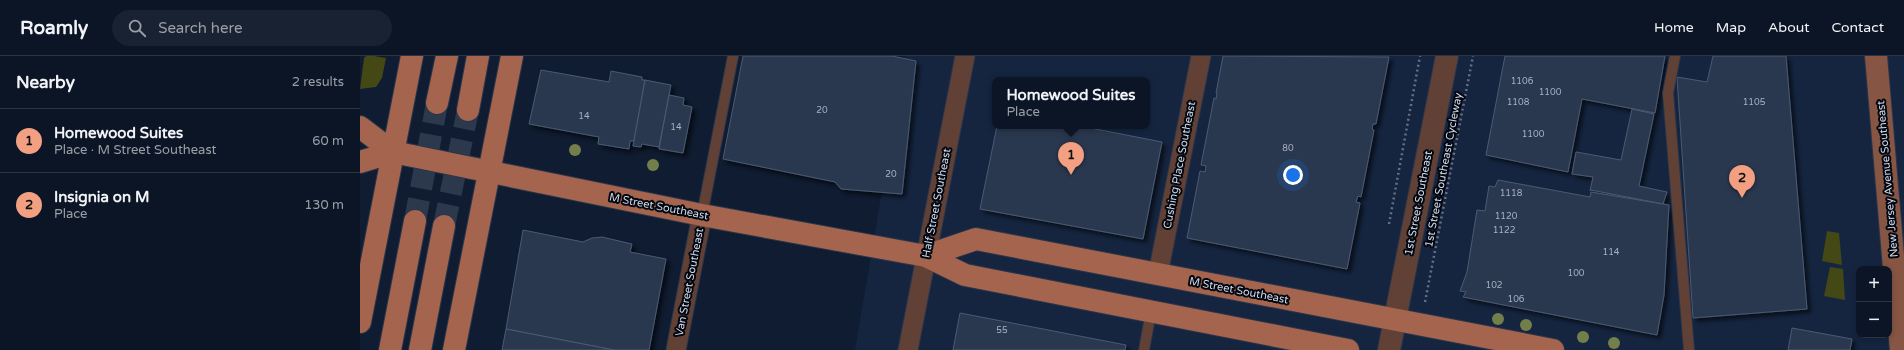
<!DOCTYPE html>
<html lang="en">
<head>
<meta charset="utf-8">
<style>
	body { margin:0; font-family:"Varela Round",sans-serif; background:#192232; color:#f1f3f6 }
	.controls { position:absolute; right:12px; bottom:12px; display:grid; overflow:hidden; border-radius:8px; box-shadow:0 2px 6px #0003 }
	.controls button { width:36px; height:36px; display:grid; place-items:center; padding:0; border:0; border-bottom:1px solid #2b3442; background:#0b1525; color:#f1f3f6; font:20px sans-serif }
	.you { position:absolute; left:933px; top:119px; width:14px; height:14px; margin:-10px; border:3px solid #fff; border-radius:50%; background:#1a73e8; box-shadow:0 0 0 6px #1a73e833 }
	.badge { display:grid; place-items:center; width:26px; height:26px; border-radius:50%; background:#f2a081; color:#111; font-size:13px; font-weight:700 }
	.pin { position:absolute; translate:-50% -33px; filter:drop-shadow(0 1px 2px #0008) }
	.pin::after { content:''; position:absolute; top:21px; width:14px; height:12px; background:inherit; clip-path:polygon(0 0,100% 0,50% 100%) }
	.popup { position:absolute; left:632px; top:21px; width:158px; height:52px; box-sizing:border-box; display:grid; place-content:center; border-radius:8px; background:#0b1525; filter:drop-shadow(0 1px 3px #0005); font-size:13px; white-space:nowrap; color:#9a9fa7 }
	.popup b { font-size:15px; color:#f1f3f6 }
	.popup::after { content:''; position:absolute; left:50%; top:100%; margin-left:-8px; border:8px solid transparent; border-top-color:#0b1525 }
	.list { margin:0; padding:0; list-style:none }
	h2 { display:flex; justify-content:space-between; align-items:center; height:52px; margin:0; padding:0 16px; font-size:17px }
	h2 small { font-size:13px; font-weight:400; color:#9a9fa7 }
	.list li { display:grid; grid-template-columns:26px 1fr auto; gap:12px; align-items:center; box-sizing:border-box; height:64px; padding:0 16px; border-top:1px solid #2b3442 }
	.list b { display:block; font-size:15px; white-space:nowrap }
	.list p { margin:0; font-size:13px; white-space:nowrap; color:#9a9fa7 }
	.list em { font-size:13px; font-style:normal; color:#9a9fa7 }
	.icon { flex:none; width:22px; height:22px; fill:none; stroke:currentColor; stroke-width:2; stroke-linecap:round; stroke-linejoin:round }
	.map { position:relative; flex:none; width:1544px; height:294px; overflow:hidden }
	header { display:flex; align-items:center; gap:24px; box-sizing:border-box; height:56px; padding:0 20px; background:#0b1525; border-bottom:1px solid #2b3442 }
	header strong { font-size:19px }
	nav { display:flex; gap:22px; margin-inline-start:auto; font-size:14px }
	.search { width:280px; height:36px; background:#192232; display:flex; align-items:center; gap:10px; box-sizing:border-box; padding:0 14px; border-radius:22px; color:#9a9fa7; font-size:15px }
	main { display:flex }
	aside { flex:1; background:#0b1525 }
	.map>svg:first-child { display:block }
</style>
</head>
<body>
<header>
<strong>Roamly</strong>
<div class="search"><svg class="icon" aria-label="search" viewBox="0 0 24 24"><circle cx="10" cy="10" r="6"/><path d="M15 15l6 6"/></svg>Search here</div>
<nav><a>Home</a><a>Map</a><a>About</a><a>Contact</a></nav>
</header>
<main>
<aside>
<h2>Nearby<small>2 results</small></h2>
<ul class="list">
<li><span class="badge">1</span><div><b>Homewood Suites</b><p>Place · M Street Southeast</p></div><em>60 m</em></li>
<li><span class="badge">2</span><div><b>Insignia on M</b><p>Place</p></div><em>130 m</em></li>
</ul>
</aside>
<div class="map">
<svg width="1544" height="294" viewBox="0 0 1544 294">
	<defs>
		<filter id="shadow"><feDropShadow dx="3.5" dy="3.5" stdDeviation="2" flood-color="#0009"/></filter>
	</defs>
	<rect width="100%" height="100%" fill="#0f1c31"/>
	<path fill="#152540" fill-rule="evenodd" d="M545 0H1544V294H495ZM635 24H787V70H635ZM1499 213H1529V279H1499Z"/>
	<g fill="#434815">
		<polygon points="14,0 26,2 22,22 16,31 0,33 4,2 6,0"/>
		<polygon points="1467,175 1479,177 1482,209 1462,205"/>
		<polygon points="1470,211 1483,213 1485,244 1464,240"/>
	</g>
	<g fill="#2a384f" stroke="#4a5a73" filter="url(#shadow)">
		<polygon points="383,0 532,0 556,5 542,138 481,133 475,126 363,103"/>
		<polygon points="863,0 1029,1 1016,68 1013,68 1012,73 1014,74 1001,141 998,140 996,146 1000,147 987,213 827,182 840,115 845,116 846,110 841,109 854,42 856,43 857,37 856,37"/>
		<polygon points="1145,0 1305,0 1295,57 1222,43 1208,116 1126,99"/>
		<polygon points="1353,0 1426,0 1447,253 1333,262 1317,21 1347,26"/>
		<polygon points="181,14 249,26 251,15 282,21 282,24 285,24 274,85 270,85 269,93 238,88 239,81 169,68"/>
		<polygon points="285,24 311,29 299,91 282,88 281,91 273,90"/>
		<polygon points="309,39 324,42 323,49 332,51 323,97 299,93"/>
		<polygon points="1272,53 1294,58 1279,130 1307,136 1303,148 1231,134 1230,135 1233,121 1212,118 1216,96 1261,104"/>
		<polygon points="637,70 720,70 802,86 783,183 620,153"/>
		<polygon points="1138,124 1230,141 1231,136 1309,149 1304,239 1297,279 1103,241 1106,236 1100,235 1107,216 1117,154 1125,155 1129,130 1135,131"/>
		<polygon points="163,174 223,186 232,182 242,181 272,188 270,196 306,203 289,294 254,294 146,273"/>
		<polygon points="600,257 766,289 765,294 593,294"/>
		<polygon points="1432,272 1492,283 1490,294 1428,294"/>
		<polygon points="146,273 254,294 142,294"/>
	</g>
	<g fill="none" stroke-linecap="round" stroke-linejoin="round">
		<g stroke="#2c384c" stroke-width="22" stroke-dasharray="22 11" stroke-linecap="butt">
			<polyline points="55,165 77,47"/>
			<polyline points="84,170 108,54"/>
		</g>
		<g stroke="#2a364b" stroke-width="12">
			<g id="service">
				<polyline points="1315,0 1308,37 1329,294"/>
				<polyline points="342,159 373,0"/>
				<polyline points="784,294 791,256"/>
			</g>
		</g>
		<g stroke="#2a364b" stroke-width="21">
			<g id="minor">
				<polyline points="798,218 841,0"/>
				<polyline points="316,294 342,159"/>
				<polyline points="548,294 605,0"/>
			</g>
		</g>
		<g stroke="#2a364b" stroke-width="24">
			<polyline id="tertiary" points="1029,294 1087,0"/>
		</g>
		<g stroke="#2a364b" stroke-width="24">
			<polyline id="secondary" points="1516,0 1541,294"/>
		</g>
		<g stroke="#2a364b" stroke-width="24">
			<g id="primary">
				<polyline points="77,47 87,0"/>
				<polyline points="108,54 118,0"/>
				<polyline points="0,71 33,96 342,159 566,200 605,219 988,294"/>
				<polyline points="0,106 33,96"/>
				<polyline points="566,200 616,183 1193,294"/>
				<polyline points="0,266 52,0"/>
				<polyline points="30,294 55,165"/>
				<polyline points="60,294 84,170"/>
				<polyline points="94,294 152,0"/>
			</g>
		</g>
		<g stroke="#657183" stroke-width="2.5" stroke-dasharray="2 3" stroke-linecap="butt">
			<polyline points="1029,168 1060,0"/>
			<polyline points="1065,246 1113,0"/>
		</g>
		<use href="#service" stroke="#614136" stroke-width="10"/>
		<use href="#minor" stroke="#614136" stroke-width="19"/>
		<use href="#tertiary" stroke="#614136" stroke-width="22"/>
		<use href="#secondary" stroke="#875543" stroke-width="22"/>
		<use href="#primary" stroke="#a5644d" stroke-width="22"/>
	</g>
	<g fill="#737f4a">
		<circle cx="215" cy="94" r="6"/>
		<circle cx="293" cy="109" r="6"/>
		<circle cx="1138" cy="263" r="6"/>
		<circle cx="1166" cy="269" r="6"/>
		<circle cx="1223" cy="281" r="6"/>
		<circle cx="1254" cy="287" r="6"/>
	</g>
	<g text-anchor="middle" stroke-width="4" stroke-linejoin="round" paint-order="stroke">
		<g font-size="9" fill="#a6b1c2">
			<text x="1162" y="28">1106</text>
			<text x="1190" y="39">1100</text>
			<text x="1158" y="49">1108</text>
			<text x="1394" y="49">1105</text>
			<text x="462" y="57">20</text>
			<text x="224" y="63">14</text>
			<text x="316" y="74">14</text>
			<text x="1173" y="81">1100</text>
			<text x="928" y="95">80</text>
			<text x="531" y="121">20</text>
			<text x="1151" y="140">1118</text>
			<text x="1146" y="163">1120</text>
			<text x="1144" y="177">1122</text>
			<text x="1251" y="199">114</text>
			<text x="1216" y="220">100</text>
			<text x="1134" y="232">102</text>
			<text x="1156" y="246">106</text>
			<text x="642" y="277">55</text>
		</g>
		<g font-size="11" fill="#d0d9e8" stroke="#030710">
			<text transform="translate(819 109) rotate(-79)" y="4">Cushing Place Southeast</text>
			<text transform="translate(1083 114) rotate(-79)" y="4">1st Street Southeast Cycleway</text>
			<text transform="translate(1527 123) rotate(-95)" y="4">New Jersey Avenue Southeast</text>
			<text transform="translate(576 147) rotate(-79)" y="4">Half Street Southeast</text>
			<text transform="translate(1058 147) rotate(-79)" y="4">1st Street Southeast</text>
			<text transform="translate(299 150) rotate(11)" y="4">M Street Southeast</text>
			<text transform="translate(329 226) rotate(-79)" y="4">Van Street Southeast</text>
			<text transform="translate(879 234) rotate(11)" y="4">M Street Southeast</text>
		</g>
	</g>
</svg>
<div class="controls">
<button>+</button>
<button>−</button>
</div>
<div class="you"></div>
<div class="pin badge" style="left:711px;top:119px">1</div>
<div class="popup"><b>Homewood Suites</b>Place</div>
<div class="pin badge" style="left:1382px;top:142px">2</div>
</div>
</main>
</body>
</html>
